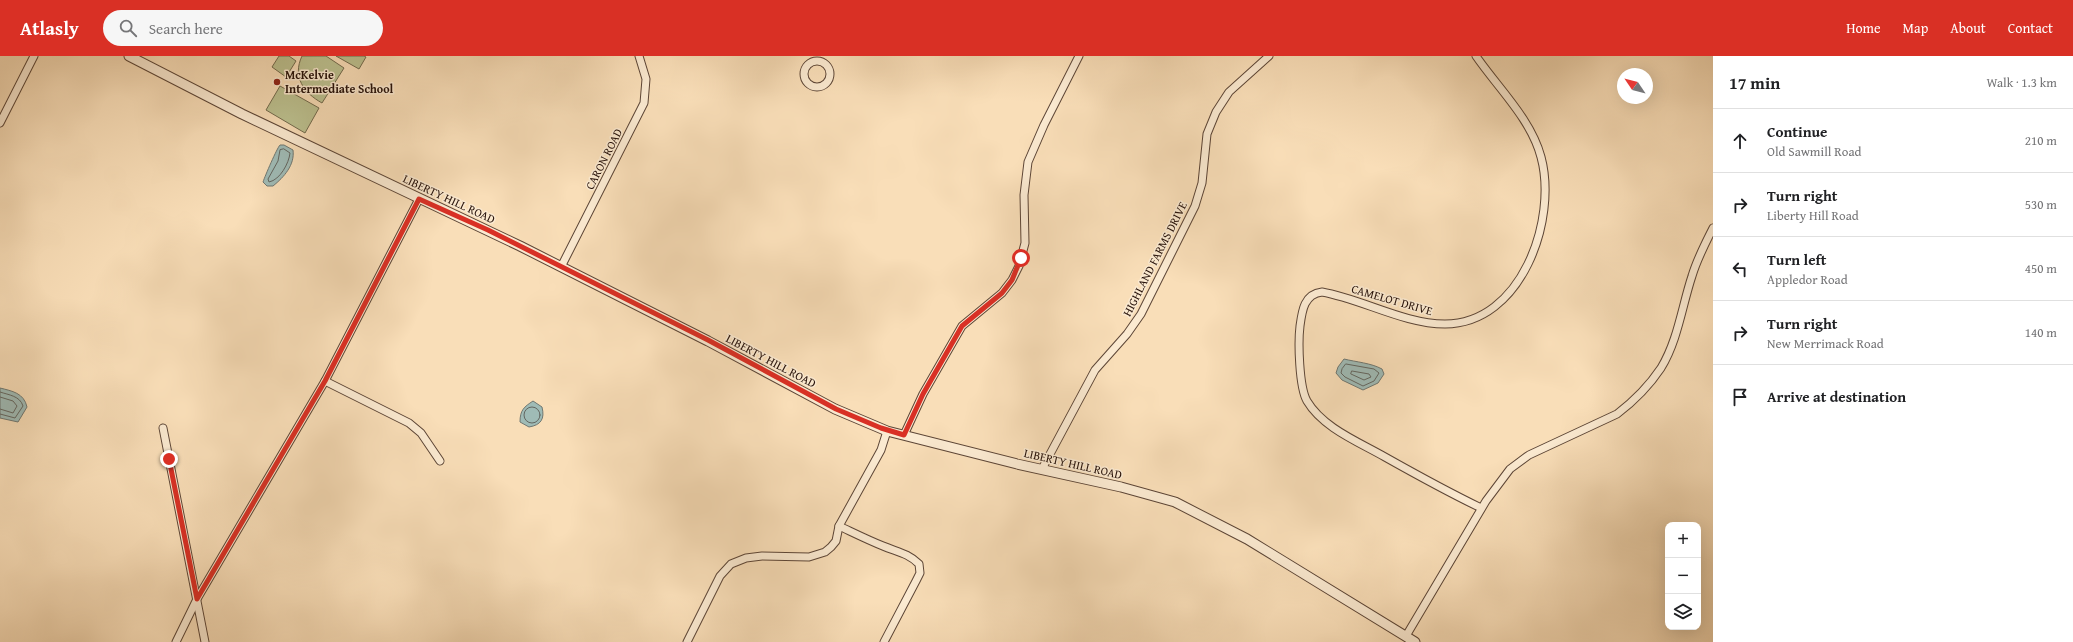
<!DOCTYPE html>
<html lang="en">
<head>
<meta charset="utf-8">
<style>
	body { margin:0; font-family:"Gentium Book Plus",serif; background:#f6f6f6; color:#202124 }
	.controls { position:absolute; right:12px; bottom:12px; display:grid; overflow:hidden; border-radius:8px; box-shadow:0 4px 16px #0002 }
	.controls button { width:36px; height:36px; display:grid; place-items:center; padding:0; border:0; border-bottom:1px solid #e0e0e0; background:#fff; color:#202124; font:20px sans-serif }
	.compass { position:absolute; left:1617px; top:12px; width:36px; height:36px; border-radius:50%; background:#fff; box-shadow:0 4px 16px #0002; rotate:305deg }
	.stop { position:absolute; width:12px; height:12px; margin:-9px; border:3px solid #d93025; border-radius:50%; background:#fff }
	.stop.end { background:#d93025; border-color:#fff; box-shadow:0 1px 4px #0008 }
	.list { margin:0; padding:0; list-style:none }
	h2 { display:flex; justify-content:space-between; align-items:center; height:52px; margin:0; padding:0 16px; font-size:17px }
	h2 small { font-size:13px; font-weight:400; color:#757577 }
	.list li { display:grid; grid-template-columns:26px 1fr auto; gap:12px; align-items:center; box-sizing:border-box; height:64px; padding:0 16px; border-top:1px solid #e0e0e0 }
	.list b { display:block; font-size:15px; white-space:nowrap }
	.list p { margin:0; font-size:13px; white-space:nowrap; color:#757577 }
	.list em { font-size:13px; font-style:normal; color:#757577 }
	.icon { flex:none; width:22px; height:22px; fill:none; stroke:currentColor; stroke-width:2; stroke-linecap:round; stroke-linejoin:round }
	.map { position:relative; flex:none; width:1713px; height:586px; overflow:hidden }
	header { display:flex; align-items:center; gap:24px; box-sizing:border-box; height:56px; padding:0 20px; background:#d93025; color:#fff }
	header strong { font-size:19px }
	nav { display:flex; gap:22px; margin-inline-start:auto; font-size:14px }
	.search { width:280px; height:36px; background:#f6f6f6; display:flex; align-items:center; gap:10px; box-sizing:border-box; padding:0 14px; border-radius:22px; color:#757577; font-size:15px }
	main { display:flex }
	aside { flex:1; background:#fff }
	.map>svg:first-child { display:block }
</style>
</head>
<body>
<header>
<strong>Atlasly</strong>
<div class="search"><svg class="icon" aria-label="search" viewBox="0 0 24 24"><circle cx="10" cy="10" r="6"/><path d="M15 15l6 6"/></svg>Search here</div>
<nav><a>Home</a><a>Map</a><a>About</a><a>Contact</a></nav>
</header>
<main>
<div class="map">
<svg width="1713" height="586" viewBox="0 0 1713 586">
	<rect width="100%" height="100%" fill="#f9deb8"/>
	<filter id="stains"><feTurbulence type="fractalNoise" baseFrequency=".005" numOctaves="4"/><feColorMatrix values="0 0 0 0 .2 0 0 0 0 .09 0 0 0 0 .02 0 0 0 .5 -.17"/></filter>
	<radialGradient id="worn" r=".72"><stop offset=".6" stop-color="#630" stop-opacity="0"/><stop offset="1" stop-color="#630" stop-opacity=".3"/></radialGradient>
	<g fill="#bcc190" stroke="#726a4d">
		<polygon points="279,0 289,0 296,5 286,21 272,11"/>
		<path d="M302 0H326L344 12 322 47C304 37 292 21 302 0Z"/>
		<polygon points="336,0 364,0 366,1 359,13"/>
		<polygon points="280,30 319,52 305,77 266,54"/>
	</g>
	<g fill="#9fbbb6" stroke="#6f7771">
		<path d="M280 89H284L293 94C295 109 284 121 273 130H267L263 126C265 120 277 92 280 89Z"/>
		<path d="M1344 303C1356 306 1371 307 1382 313L1384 318 1378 327 1363 334 1342 324 1336 317 1338 311Z"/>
		<path d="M0 332C12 335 24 337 27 351L18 366 0 362Z"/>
		<path d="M533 345 542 351C545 363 541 369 529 371L520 366C520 354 524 351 533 345Z"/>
	</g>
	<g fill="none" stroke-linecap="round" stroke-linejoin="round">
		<g stroke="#636660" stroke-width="1">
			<path d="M284 93 290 97C289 107 280 124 269 126L268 123 278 105 280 94Z"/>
			<polygon points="1346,308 1374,313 1379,317 1374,325 1363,330 1345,321 1341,317 1342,313"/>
			<polygon points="1352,315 1369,318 1371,321 1364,324 1351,318"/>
			<path d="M0 336C9 339 20 340 23 350L15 362 0 358"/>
			<polyline points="0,341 13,345 17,350 13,357 0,353"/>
			<circle cx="532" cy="359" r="8"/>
		</g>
		<g stroke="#5c4536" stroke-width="9">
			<g id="minor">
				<path d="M1476 0C1498 32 1531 63 1541 101 1558 164 1521 268 1445 268 1404 268 1362 243 1322 236 1304 238 1302 255 1300 270 1298 286 1299 331 1307 345 1323 372 1359 386 1385 401 1417 419 1448 436 1481 452"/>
				<circle cx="817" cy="18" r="13"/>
				<polyline points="0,67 34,0"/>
				<polyline points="561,211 644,47 646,23 639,0"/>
				<polyline points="325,325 409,367 421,377 440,405"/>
				<polyline points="163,372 205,586"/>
				<polyline points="904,379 923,338 962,270 1002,237 1012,224 1019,210 1025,187 1024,139 1028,106 1044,69 1079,0"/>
				<polyline points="1042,413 1095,314 1127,278 1141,258 1195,150 1202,127 1207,78 1216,56 1229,36 1269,0"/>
				<path d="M839 470C854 477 868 484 883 490 897 496 908 497 919 508L920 517 916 525 884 586"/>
				<path d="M1406 580 1486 445 1510 413 1529 399 1617 358C1634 345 1649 330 1661 312 1678 284 1682 250 1692 220 1697 203 1705 188 1713 172"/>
				<polyline points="176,586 197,543 325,325 419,143"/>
				<polyline points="687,586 720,520 731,508 746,502 762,500 809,501 825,496 831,491 836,485 839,470 881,394 887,375"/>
			</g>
		</g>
		<g stroke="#5c4536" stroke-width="11">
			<polyline id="tertiary" points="129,0 242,58 520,190 708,285 835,353 887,375 1017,408 1121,431 1175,446 1247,483 1415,586"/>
		</g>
		<use href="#minor" stroke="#fbead1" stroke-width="7"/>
		<use href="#tertiary" stroke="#fbead1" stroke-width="9"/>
	</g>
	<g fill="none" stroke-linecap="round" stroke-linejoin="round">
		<polyline stroke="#d93025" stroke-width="5" points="169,403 197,543 325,325 419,143 488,174 708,284 836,353 881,372 904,379 923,338 962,270 1002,237 1012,224 1021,202"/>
	</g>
	<circle fill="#8f2418" stroke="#fbead1" stroke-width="1.5" cx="277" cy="26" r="4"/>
	<g text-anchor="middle" stroke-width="3" stroke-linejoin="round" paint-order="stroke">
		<g font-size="12" font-weight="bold" fill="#27120a" stroke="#fbead1" text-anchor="start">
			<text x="285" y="23">McKelvie<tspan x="285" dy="14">Intermediate School</tspan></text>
		</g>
		<g font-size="12" fill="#27120a" stroke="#fbead1">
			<text transform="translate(604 103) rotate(-63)" y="4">CARON ROAD</text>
			<text transform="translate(449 143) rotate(25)" y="4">LIBERTY HILL ROAD</text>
			<text transform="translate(1155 203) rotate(-63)" y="4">HIGHLAND FARMS DRIVE</text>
			<text transform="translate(1392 244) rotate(16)" y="4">CAMELOT DRIVE</text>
			<text transform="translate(771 305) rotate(28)" y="4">LIBERTY HILL ROAD</text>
			<text transform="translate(1073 408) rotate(13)" y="4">LIBERTY HILL ROAD</text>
		</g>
	</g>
	<rect width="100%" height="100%" filter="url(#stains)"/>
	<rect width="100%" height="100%" fill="url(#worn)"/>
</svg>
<div class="controls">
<button>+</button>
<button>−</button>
<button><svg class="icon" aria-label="layers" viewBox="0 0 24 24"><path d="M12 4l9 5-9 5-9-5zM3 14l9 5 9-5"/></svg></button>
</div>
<svg class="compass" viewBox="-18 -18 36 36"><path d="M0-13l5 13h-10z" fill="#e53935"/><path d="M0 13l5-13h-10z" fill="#757577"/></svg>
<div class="stop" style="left:1021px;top:202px"></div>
<div class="stop end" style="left:169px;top:403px"></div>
</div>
<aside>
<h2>17 min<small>Walk · 1.3 km</small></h2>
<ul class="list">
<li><svg class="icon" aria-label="ahead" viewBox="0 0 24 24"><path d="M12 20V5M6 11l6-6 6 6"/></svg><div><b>Continue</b><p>Old Sawmill Road</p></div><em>210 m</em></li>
<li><svg class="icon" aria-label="right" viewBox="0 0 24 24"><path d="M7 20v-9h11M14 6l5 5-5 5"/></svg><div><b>Turn right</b><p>Liberty Hill Road</p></div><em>530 m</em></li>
<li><svg class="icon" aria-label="left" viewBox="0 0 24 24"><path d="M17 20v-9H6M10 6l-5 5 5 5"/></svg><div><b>Turn left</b><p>Appledor Road</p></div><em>450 m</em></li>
<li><svg class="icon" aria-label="right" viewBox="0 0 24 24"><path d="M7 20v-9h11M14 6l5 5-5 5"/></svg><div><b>Turn right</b><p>New Merrimack Road</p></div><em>140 m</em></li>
<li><svg class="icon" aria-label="arrive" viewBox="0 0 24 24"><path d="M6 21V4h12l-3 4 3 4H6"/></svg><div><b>Arrive at destination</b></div></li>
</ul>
</aside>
</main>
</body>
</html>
